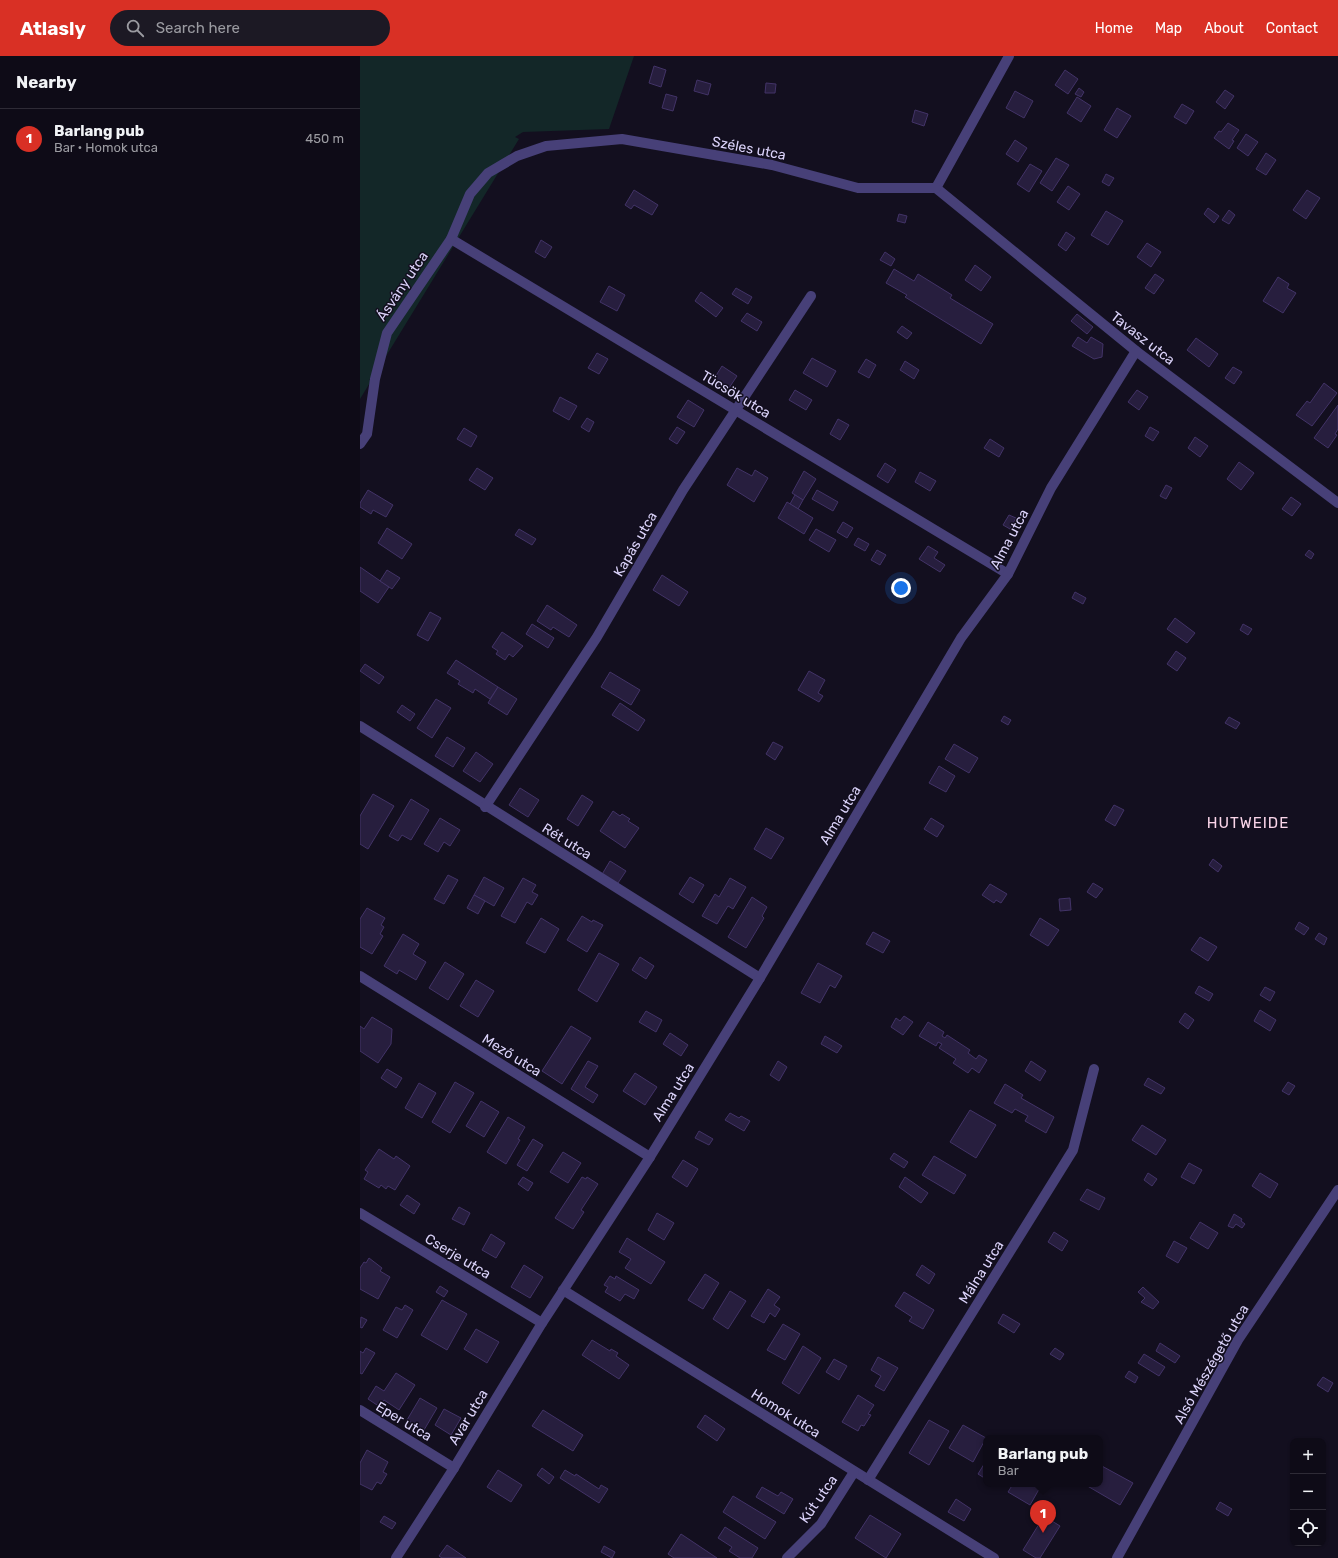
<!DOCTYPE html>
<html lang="en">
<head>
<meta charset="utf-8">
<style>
	body { margin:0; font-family:Rubik,sans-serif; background:#1c1924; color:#f1f3f6 }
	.controls { position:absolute; right:12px; bottom:12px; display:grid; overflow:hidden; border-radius:8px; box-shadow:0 1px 3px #0004 }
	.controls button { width:36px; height:36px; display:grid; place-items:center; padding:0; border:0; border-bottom:1px solid #2e2b36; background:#0e0b17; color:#f1f3f6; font:20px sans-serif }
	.you { position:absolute; left:541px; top:532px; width:14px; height:14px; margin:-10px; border:3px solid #fff; border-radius:50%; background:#1a73e8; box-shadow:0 0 0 6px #1a73e833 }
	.badge { display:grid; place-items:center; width:26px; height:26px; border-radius:50%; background:#d93025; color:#fff; font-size:13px; font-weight:700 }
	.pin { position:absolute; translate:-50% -33px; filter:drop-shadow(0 1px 2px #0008) }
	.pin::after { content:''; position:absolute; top:21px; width:14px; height:12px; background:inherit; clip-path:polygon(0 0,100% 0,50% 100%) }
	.popup { position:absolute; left:623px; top:1379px; width:120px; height:52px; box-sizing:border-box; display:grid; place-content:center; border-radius:8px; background:#0e0b17; filter:drop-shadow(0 1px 3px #0005); font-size:13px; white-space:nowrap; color:#9b9ba1 }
	.popup b { font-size:15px; color:#f1f3f6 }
	.popup::after { content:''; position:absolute; left:50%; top:100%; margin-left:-8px; border:8px solid transparent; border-top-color:#0e0b17 }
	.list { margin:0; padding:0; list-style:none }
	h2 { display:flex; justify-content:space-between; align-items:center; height:52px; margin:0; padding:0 16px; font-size:17px }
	h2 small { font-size:13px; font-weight:400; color:#9b9ba1 }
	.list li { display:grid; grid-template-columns:26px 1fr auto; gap:12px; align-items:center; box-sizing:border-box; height:60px; padding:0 16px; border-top:1px solid #2e2b36 }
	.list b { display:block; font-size:15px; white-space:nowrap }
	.list p { margin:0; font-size:13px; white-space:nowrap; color:#9b9ba1 }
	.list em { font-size:13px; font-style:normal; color:#9b9ba1 }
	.icon { flex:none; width:22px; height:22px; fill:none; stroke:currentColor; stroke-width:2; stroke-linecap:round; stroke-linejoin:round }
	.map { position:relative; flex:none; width:978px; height:1502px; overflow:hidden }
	header { display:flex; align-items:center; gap:24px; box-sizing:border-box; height:56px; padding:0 20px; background:#d93025; color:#fff }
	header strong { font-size:19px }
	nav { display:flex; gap:22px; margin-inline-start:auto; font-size:14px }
	.search { width:280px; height:36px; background:#1c1924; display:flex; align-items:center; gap:10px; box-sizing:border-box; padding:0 14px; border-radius:22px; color:#9b9ba1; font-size:15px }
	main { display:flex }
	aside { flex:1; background:#0e0b17 }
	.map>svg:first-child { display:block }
</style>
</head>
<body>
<header>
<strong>Atlasly</strong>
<div class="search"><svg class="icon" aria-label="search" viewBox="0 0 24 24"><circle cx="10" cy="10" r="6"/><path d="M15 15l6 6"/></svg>Search here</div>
<nav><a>Home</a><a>Map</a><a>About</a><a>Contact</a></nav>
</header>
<main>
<aside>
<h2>Nearby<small></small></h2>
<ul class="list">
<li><span class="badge">1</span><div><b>Barlang pub</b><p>Bar · Homok utca</p></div><em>450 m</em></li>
</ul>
</aside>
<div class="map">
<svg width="978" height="1502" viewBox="0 0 978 1502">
	<rect width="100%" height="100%" fill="#130f1f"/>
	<polygon fill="#132728" points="0,0 274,0 249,73 163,76 155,81 159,83 12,323 9,323 11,325 0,343"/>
	<g fill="#271e3e" stroke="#423367">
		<polygon points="294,10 306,14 301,31 289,27"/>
		<polygon points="705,14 718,23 708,38 695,29"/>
		<polygon points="337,24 351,28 348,39 334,35"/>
		<polygon points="406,27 416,28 415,37 405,37"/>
		<polygon points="719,32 724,36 721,41 715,38"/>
		<polygon points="865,34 874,40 865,53 856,46"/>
		<polygon points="655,35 673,45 664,62 646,52"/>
		<polygon points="306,38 317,41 313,55 302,52"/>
		<polygon points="717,41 731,50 721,66 707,57"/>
		<polygon points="822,48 834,55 826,68 814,61"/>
		<polygon points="757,52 771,60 757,82 744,74"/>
		<polygon points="555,54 568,58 564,70 552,66"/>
		<polygon points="868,67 879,74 872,84 874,85 869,93 854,82 859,75 861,76"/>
		<polygon points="886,78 898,86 888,100 877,92"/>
		<polygon points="655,84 667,92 658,106 646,98"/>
		<polygon points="906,97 916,104 906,119 896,113"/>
		<polygon points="696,102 709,109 692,135 680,127"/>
		<polygon points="670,108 682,115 669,136 657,128"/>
		<polygon points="746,118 754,122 749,130 742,126"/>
		<polygon points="708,130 720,138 709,154 697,146"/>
		<polygon points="274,134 298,149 292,159 274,149 271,153 265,149"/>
		<polygon points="947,134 960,142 946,163 933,154"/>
		<polygon points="848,152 859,160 854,167 844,158"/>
		<polygon points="869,154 875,159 869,168 862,164"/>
		<polygon points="746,155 763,165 748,189 731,179"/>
		<polygon points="539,158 547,160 545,167 537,165"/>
		<polygon points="706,176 715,182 706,195 698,189"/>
		<polygon points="181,184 192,191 185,202 175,196"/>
		<polygon points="787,187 801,196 791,211 777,201"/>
		<polygon points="525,196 535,203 531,210 520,204"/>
		<polygon points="615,209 631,221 621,235 605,224"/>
		<polygon points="534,213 554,225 558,218 592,239 590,242 633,268 621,288 545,241 547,239 526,227"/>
		<polygon points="795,218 804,224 794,238 785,232"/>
		<polygon points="918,221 929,228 927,232 936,237 923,257 903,245"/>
		<polygon points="249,230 265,239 257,255 240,246"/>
		<polygon points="376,232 392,241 388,248 372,238"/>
		<polygon points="341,236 363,252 356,261 335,245"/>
		<polygon points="387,257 402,266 397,275 381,265"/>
		<polygon points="717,258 733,271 727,278 711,265"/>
		<polygon points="542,270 552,277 547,283 537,276"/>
		<polygon points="718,281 727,287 731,281 743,288 742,301 734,303 712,290"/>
		<polygon points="836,282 858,298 849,311 827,294"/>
		<polygon points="237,297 248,303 239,318 228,312"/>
		<polygon points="452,302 476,315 467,331 443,317"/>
		<polygon points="506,303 516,309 509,322 498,316"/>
		<polygon points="545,305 559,314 554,323 540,314"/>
		<polygon points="362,310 377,320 367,335 352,326"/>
		<polygon points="873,311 882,316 874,328 865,322"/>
		<polygon points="964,327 977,337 952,370 936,359 947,345 950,347"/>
		<polygon points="435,334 452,344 446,354 429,344"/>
		<polygon points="777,334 788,341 779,354 768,346"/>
		<polygon points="200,341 217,350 209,364 193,355"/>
		<polygon points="328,344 344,354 334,371 317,361"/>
		<polygon points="978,349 978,373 975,378 977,379 968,392 954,382"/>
		<polygon points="227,362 234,366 229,376 221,371"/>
		<polygon points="478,363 489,369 480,384 470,378"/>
		<polygon points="317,371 325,376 317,388 309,383"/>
		<polygon points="790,371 799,376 793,385 785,380"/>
		<polygon points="104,372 117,380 111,391 97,383"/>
		<polygon points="835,381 848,390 840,401 828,392"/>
		<polygon points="630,383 644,392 639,401 624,392"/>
		<polygon points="879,406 894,417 881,434 867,423"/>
		<polygon points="525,407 536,414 528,427 517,420"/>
		<polygon points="117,412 133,422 125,434 109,424"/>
		<polygon points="377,412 392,420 395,414 408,422 394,446 367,429"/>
		<polygon points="444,415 456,423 443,444 432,437"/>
		<polygon points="560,416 576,425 570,435 555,426"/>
		<polygon points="806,429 812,432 806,443 800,440"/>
		<polygon points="8,434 33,449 26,461 13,454 11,458 0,451 0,447"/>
		<polygon points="457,434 478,446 473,455 452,443"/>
		<polygon points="435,439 443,444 438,453 430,448"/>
		<polygon points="931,441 941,448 932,460 922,453"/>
		<polygon points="427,446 453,462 444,478 418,462"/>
		<polygon points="649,459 656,462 650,473 643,469"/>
		<polygon points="483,466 493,472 487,482 477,476"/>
		<polygon points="27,472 52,488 42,503 18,487"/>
		<polygon points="159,473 176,483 172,489 155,479"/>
		<polygon points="456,473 476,484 469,496 449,484"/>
		<polygon points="498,482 509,488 505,495 494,489"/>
		<polygon points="568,490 578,496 574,502 585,509 580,516 559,503"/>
		<polygon points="517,494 526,499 520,509 511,504"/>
		<polygon points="949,494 954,498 951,503 945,499"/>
		<polygon points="0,511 29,531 18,547 0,535"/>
		<polygon points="27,514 40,522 32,533 20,525"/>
		<polygon points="302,519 328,536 319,550 293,534"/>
		<polygon points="715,536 726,542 723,548 712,542"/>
		<polygon points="187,549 217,569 209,581 193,571 191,574 177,565"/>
		<polygon points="70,556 81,562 68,585 57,579"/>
		<polygon points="815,562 835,577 827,587 807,573"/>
		<polygon points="172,568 194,582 188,592 166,578"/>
		<polygon points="883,568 892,573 888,579 880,574"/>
		<polygon points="142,576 163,590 153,601 149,598 145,604 136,598 138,595 132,591"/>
		<polygon points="816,595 826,602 817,615 807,608"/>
		<polygon points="96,604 138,631 130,643 115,633 113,637 98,628 100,625 87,617"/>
		<polygon points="5,608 24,621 19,628 0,615"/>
		<polygon points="449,615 465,624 458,637 463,640 459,646 438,634"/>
		<polygon points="250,616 280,634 271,649 241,631"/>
		<polygon points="138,631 157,643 147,659 128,647"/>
		<polygon points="76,643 91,652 72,682 57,672"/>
		<polygon points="260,647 285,664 278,675 252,659"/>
		<polygon points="42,649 55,658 50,665 37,656"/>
		<polygon points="644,660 651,664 648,669 641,665"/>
		<polygon points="869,661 880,667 876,673 865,667"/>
		<polygon points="87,681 105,692 93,711 75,700"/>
		<polygon points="413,686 423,691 415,704 406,698"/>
		<polygon points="594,688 618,702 609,717 585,703"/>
		<polygon points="116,696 133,708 120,726 103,715"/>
		<polygon points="579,710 595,720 586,736 569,727"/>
		<polygon points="160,732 179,744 168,761 149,749"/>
		<polygon points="13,738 34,750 8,793 0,788 0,760"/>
		<polygon points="222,739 233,746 218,770 207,763"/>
		<polygon points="51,743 69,754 51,784 42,779 38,785 29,780"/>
		<polygon points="754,749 764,754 755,770 745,764"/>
		<polygon points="253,755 260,760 262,758 270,763 268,765 279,772 265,792 240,775"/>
		<polygon points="80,762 100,774 90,790 84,786 78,796 64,788"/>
		<polygon points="571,762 584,770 577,781 564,773"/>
		<polygon points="406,772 424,782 411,803 394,793"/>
		<polygon points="853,803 862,810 858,816 849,809"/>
		<polygon points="250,805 266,815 256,830 241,820"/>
		<polygon points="88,819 98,824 84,848 74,843"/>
		<polygon points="124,821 144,832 134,850 114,839"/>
		<polygon points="330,821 344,829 333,847 319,838"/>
		<polygon points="163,822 176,829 172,836 178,839 172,849 167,846 155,867 141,860"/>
		<polygon points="370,822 386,831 373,853 368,850 357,868 342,860 355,838 359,841"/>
		<polygon points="733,827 743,833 736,842 727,836"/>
		<polygon points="630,828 647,838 641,847 636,844 634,847 622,839"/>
		<polygon points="114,839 125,845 118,858 107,852"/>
		<polygon points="392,841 407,851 402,860 404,862 386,892 368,881"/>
		<polygon points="710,842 711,854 700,855 699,843"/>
		<polygon points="7,852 25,862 21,869 24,871 20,878 23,880 12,898 0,891 0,863"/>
		<polygon points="222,860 232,866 233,864 243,869 227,896 207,884"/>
		<polygon points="181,862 199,873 185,897 166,887"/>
		<polygon points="680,862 699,874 688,890 670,879"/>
		<polygon points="939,866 949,872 944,879 935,873"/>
		<polygon points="513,876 530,885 523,897 506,888"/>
		<polygon points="959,877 967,882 964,889 955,883"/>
		<polygon points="43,878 59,888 53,898 66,906 56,924 39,914 37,918 24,910"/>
		<polygon points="840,881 857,891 848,905 831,894"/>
		<polygon points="239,897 259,908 237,946 218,934"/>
		<polygon points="280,901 294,910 286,923 272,914"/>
		<polygon points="85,906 104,918 88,944 69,932"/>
		<polygon points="458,907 482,920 475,932 470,929 460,947 441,937"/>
		<polygon points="116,924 134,935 118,961 100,950"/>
		<polygon points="839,930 853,938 849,945 835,937"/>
		<polygon points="905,931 915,936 910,945 900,939"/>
		<polygon points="900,954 916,964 910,975 894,965"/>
		<polygon points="286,955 302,964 296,976 279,966"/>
		<polygon points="825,957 834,964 828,973 819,966"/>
		<polygon points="544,960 553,966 543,979 531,971 536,962 540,965"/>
		<polygon points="12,961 32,973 31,988 18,1007 0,995 0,970 4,973"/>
		<polygon points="568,966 584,976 582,980 585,982 587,979 610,994 608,997 616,1003 619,999 627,1004 619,1017 612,1012 608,1017 593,1007 596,1003 579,992 582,988 578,986 576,990 559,980"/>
		<polygon points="211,970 231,982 202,1028 182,1015"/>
		<polygon points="310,977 328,989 321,1000 303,988"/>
		<polygon points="465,980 482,990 477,997 461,988"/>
		<polygon points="228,1005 238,1010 225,1031 238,1039 233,1047 211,1033"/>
		<polygon points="418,1005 427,1011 419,1025 410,1019"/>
		<polygon points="671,1005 686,1015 680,1025 665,1015"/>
		<polygon points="27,1013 42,1022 36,1032 21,1022"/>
		<polygon points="275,1017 297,1031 285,1049 263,1035"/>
		<polygon points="788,1022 805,1032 801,1038 784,1029"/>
		<polygon points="95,1026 114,1037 90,1077 72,1066"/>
		<polygon points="928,1026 935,1030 929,1039 922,1035"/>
		<polygon points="59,1027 76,1037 62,1062 45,1052"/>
		<polygon points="645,1028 663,1039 661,1042 694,1061 686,1077 665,1065 668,1060 655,1053 652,1057 634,1047"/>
		<polygon points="121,1045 139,1056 124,1081 106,1070"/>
		<polygon points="610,1054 636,1069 616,1102 590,1086"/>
		<polygon points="370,1057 379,1062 381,1060 390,1065 384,1075 365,1064"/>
		<polygon points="148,1061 165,1071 158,1083 160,1084 146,1108 127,1096"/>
		<polygon points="782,1069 806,1084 796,1099 772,1084"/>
		<polygon points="339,1075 353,1083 349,1089 335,1082"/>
		<polygon points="173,1083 183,1089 167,1115 157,1109"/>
		<polygon points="19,1093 34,1103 36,1100 50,1110 35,1134 28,1130 26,1133 21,1129 19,1132 4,1123 8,1116 5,1114"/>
		<polygon points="203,1096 221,1107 208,1127 190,1116"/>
		<polygon points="534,1097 548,1106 544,1112 530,1103"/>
		<polygon points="574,1100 606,1119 594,1138 562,1119"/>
		<polygon points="323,1104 338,1113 327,1131 312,1121"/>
		<polygon points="829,1107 842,1114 834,1128 821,1121"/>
		<polygon points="788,1117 797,1123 792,1130 784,1124"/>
		<polygon points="900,1117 918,1128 910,1142 892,1130"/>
		<polygon points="163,1121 173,1127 168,1135 158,1128"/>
		<polygon points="222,1121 226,1123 227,1121 238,1128 221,1154 224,1156 213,1173 195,1162"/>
		<polygon points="545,1121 568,1137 561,1147 539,1131"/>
		<polygon points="727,1133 745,1142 739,1154 720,1144"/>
		<polygon points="47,1139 60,1148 54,1158 40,1149"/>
		<polygon points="99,1151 110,1157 104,1169 92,1163"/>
		<polygon points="297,1157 314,1167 304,1184 288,1174"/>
		<polygon points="874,1158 882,1163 881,1165 885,1168 882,1172 876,1168 873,1172 868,1170"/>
		<polygon points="840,1166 858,1177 848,1193 830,1182"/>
		<polygon points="694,1176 708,1185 702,1195 688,1186"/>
		<polygon points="131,1178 145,1187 136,1202 122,1194"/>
		<polygon points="267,1182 305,1206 291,1228 265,1212 271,1203 259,1196"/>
		<polygon points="814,1185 827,1192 818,1207 806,1200"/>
		<polygon points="9,1202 22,1212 20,1215 30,1221 18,1243 0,1233 0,1212 4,1206 6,1207"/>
		<polygon points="164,1209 183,1221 170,1242 151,1231"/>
		<polygon points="562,1209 575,1218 569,1228 556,1219"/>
		<polygon points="345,1218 359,1227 343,1253 328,1244"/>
		<polygon points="250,1220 255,1223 256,1220 279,1234 274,1243 265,1238 260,1245 245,1236 248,1231 244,1229"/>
		<polygon points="80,1230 88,1235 84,1241 76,1236"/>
		<polygon points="783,1231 799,1246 793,1253 781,1246 785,1242 778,1236"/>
		<polygon points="408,1233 420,1241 414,1249 420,1253 415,1261 410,1257 404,1267 391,1260"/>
		<polygon points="370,1235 386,1245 368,1273 353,1263"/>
		<polygon points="544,1236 574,1254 563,1273 549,1265 552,1261 535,1250"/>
		<polygon points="82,1244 107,1258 87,1294 61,1279"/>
		<polygon points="45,1249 53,1254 37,1282 23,1274 36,1251 42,1254"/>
		<polygon points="643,1258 660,1268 654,1277 638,1267"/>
		<polygon points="1,1261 7,1264 2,1272 0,1271"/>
		<polygon points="423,1268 440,1278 425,1304 407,1294"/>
		<polygon points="116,1273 139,1286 127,1307 104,1293"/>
		<polygon points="232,1284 250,1295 251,1293 258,1297 256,1300 269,1309 259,1323 222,1299"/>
		<polygon points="800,1287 820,1300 815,1307 796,1295"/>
		<polygon points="443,1290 461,1302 439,1338 422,1327"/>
		<polygon points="6,1292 15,1297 2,1318 0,1317 0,1295 3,1297"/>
		<polygon points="695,1292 704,1298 700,1304 690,1298"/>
		<polygon points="784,1298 805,1311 799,1320 778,1307"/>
		<polygon points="518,1301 538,1312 524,1335 515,1330 521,1320 511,1314"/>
		<polygon points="474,1303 487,1310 479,1324 466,1316"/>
		<polygon points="769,1315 778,1321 775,1327 765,1321"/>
		<polygon points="36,1317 55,1329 39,1354 24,1344 20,1351 8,1343 16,1330 24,1335"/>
		<polygon points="963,1321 973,1327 968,1336 957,1329"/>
		<polygon points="498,1339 514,1349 508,1358 511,1359 504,1370 501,1369 498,1375 482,1366"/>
		<polygon points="60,1342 77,1352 64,1374 47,1364"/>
		<polygon points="84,1353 101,1362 91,1379 75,1369"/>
		<polygon points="183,1354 223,1379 213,1395 172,1370"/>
		<polygon points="345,1359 365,1373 357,1385 337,1371"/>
		<polygon points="569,1364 589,1375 569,1409 549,1397"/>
		<polygon points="603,1369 626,1382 613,1406 589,1392"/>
		<polygon points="7,1394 28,1406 23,1416 27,1418 21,1428 17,1426 12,1434 0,1428 0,1407"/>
		<polygon points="626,1405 626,1423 618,1418"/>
		<polygon points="740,1409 773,1427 760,1449 724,1428 740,1428"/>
		<polygon points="182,1412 194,1421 189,1428 177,1419"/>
		<polygon points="138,1414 162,1429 151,1446 127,1431"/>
		<polygon points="205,1414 215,1420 216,1418 239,1433 241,1429 248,1433 239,1447 200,1422"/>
		<polygon points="653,1428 682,1428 670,1449 648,1436"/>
		<polygon points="402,1431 418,1440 421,1436 433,1443 424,1458 396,1441"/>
		<polygon points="373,1440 416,1466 405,1483 363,1456"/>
		<polygon points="596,1443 611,1453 604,1465 588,1456"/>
		<polygon points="860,1446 872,1453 868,1460 856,1453"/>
		<polygon points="510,1459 541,1478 526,1502 495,1482"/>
		<polygon points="24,1460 36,1467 32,1473 20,1466"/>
		<polygon points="684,1460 700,1470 680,1502 676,1502 663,1494"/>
		<polygon points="365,1471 398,1492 392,1502 380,1502 369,1495 372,1491 358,1482"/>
		<polygon points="321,1478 357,1502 314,1502 308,1498"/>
		<polygon points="87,1489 106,1502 82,1502 79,1500"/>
		<polygon points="244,1490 255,1496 252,1502 241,1496"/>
	</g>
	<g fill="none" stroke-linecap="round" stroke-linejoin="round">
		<g stroke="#474078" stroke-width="10">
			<polyline points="576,132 776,295 978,447"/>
			<polyline points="576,132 649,0"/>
			<polyline points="91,183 648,518"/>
			<polyline points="0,388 7,378 15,323 27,277 91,183 110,138 128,117 157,100 186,90 262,83 412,109 498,132 576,132"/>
			<polyline points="0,670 400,922"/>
			<polyline points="125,751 237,581 323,434 451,240"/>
			<polyline points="0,920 290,1101"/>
			<polyline points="0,1157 182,1267"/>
			<polyline points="203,1234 634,1502"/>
			<polyline points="0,1354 94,1412"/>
			<polyline points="508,1424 713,1094 734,1013"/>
			<polyline points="36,1502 94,1412 182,1267 290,1101 400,922 601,582 648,518 691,432 776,295"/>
			<polyline points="427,1502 461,1468 494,1416"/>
			<polyline points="757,1502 878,1284 978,1134"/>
		</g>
	</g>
	<g text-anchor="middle" stroke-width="3" stroke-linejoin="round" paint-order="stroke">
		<g font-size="14" fill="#dbd3fa" stroke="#130f1f">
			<text transform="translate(389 92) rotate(11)" y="5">Széles utca</text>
			<text transform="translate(42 230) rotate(-56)" y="5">Ásvány utca</text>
			<text transform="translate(783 282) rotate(38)" y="5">Tavasz utca</text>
			<text transform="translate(376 338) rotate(31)" y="5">Tücsök utca</text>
			<text transform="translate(649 483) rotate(-62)" y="5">Alma utca</text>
			<text transform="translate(275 488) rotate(-60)" y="5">Kapás utca</text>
			<text transform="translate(480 759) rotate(-59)" y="5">Alma utca</text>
			<text transform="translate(207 785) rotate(32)" y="5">Rét utca</text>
			<text transform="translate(152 999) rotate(32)" y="5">Mező utca</text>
			<text transform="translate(313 1036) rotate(-58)" y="5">Alma utca</text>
			<text transform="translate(98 1200) rotate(31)" y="5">Cserje utca</text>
			<text transform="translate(621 1216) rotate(-58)" y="5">Málna utca</text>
			<text transform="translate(851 1308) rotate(-60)" y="5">Alsó Mészégető utca</text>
			<text transform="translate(426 1357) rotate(32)" y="5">Homok utca</text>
			<text transform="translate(108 1361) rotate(-59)" y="5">Avar utca</text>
			<text transform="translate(44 1365) rotate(31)" y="5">Eper utca</text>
			<text transform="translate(458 1443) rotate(-55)" y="5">Kút utca</text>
		</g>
		<g font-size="15" letter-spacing="1" fill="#fad5e9" stroke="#130f1f">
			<text x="888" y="772">HUTWEIDE</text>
		</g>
	</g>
</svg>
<div class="controls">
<button>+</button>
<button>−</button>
<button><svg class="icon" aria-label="locate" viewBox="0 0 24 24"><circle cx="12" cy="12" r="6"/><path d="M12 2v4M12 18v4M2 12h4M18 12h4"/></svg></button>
</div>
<div class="you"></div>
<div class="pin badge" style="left:683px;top:1477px">1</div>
<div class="popup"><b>Barlang pub</b>Bar</div>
</div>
</main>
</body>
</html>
